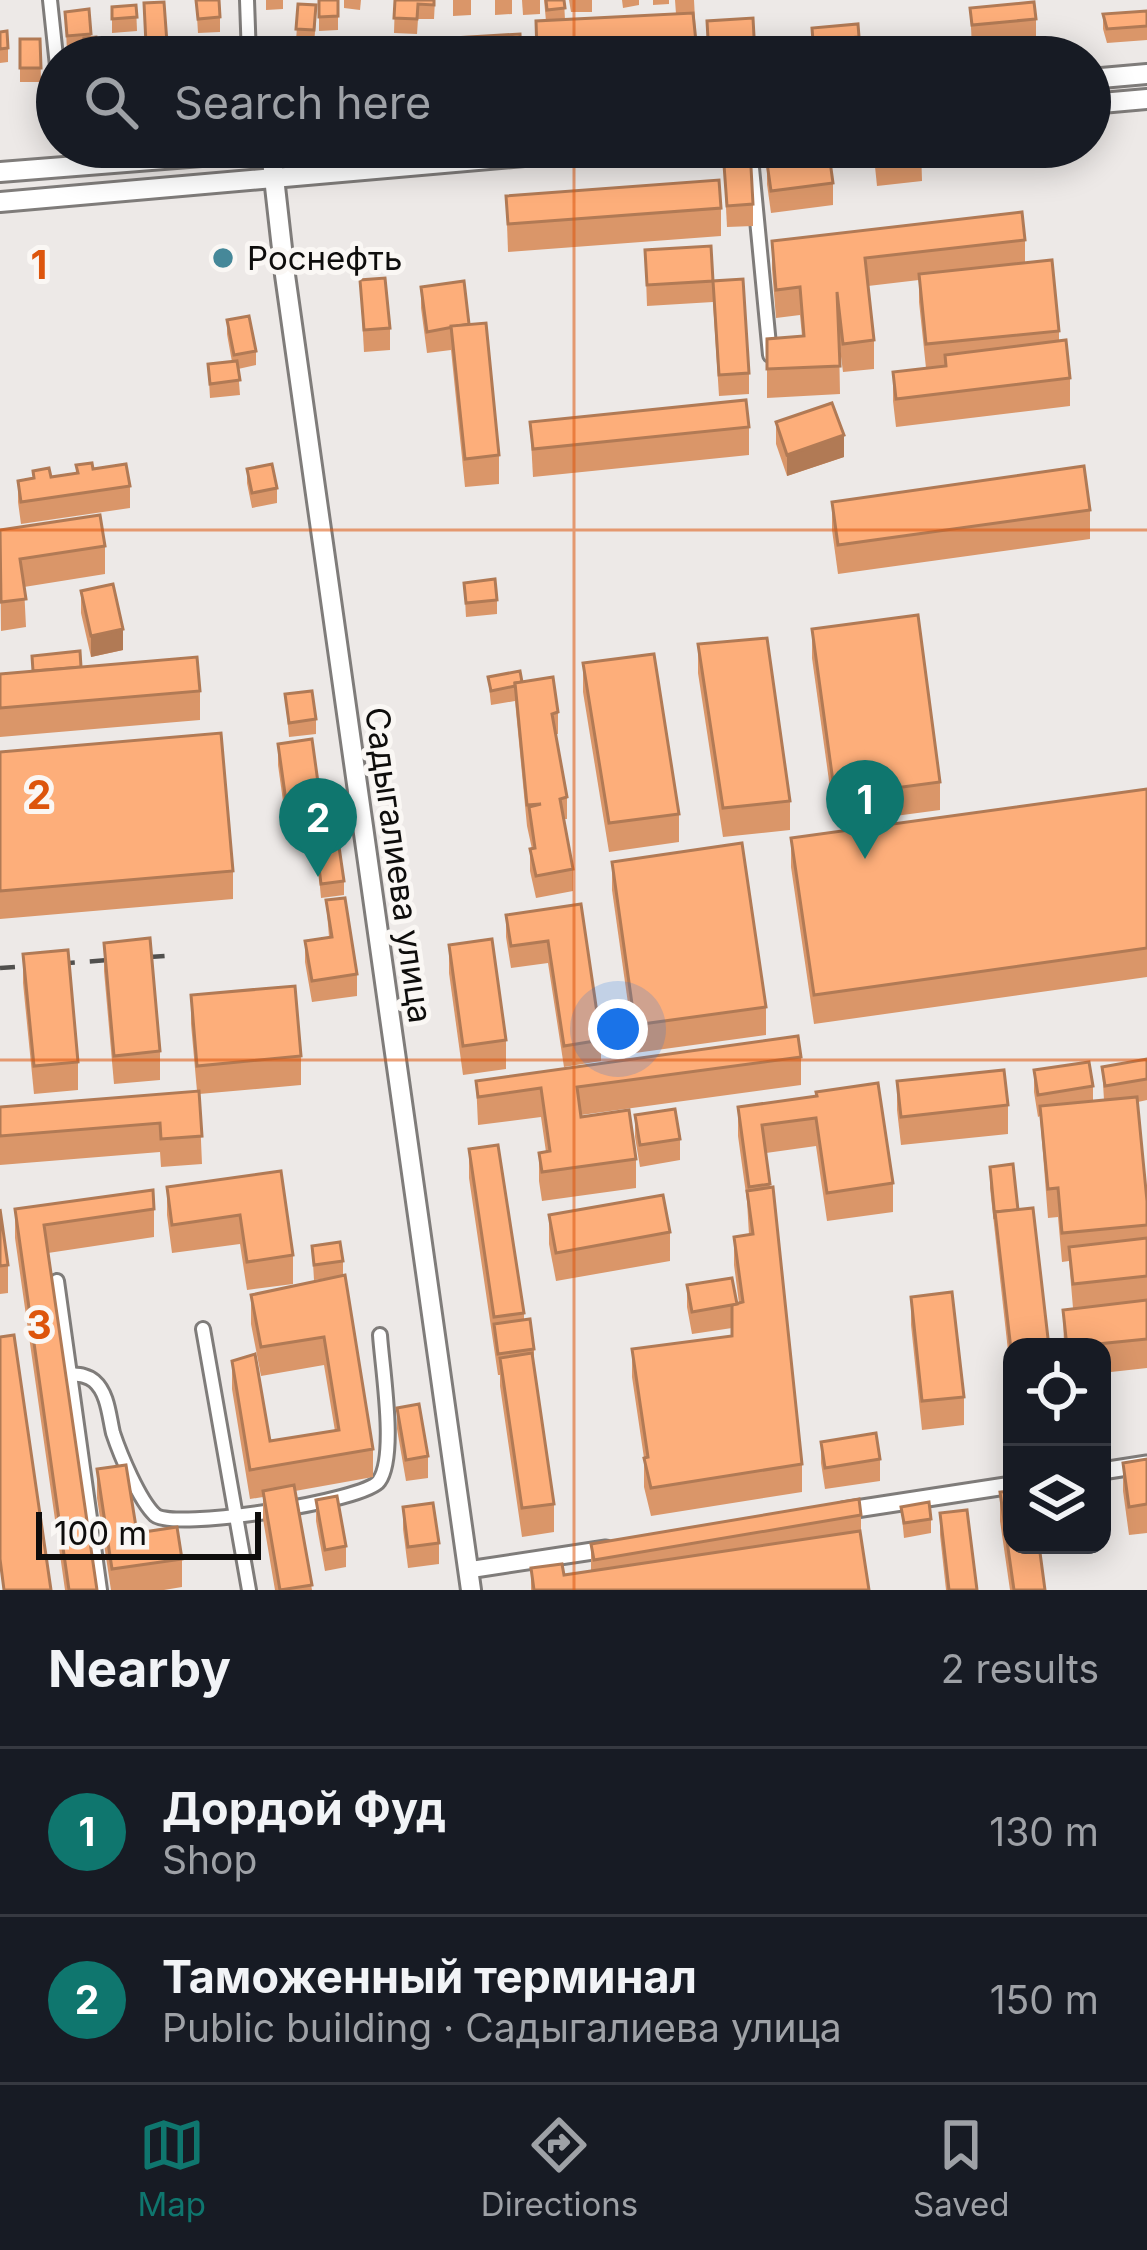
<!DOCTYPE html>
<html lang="en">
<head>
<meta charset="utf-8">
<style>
	body { margin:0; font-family:Inter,sans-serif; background:#242831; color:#f1f3f6 }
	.controls { position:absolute; right:36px; bottom:36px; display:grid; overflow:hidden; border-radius:24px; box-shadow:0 6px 30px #0003 }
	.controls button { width:108px; height:108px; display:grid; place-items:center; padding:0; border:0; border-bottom:3px solid #363941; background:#171b24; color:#f1f3f6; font:60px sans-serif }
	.scale { position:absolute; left:36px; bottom:30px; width:225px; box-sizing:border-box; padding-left:12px; border:6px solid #0e0d0c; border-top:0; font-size:33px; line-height:42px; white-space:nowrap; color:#0e0d0c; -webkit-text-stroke:9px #faf7f4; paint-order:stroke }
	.you { position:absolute; left:618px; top:1029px; width:42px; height:42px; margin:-30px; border:9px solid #fff; border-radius:50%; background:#1a73e8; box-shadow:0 0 0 18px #1a73e833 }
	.badge { display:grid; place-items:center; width:78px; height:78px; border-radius:50%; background:#0f766e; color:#fff; font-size:39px; font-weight:700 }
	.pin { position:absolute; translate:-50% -99px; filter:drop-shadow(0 3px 6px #0008) }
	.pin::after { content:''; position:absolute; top:63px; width:42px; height:36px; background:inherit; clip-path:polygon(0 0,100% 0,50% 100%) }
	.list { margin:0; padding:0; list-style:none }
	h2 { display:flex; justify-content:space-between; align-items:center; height:156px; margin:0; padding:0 48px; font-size:51px }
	h2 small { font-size:39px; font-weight:400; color:#9ea1a6 }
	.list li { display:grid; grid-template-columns:78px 1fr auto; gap:36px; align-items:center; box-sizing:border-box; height:168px; padding:0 48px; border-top:3px solid #363941 }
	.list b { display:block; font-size:45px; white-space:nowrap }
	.list p { margin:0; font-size:39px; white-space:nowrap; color:#9ea1a6 }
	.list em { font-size:39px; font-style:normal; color:#9ea1a6 }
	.icon { flex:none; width:66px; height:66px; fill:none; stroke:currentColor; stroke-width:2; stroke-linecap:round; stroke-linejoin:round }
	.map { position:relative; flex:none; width:1147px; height:1590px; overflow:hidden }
	.search { position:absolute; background:#171b24; box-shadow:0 6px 30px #0003; left:36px; right:36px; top:36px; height:132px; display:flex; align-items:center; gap:30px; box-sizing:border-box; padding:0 42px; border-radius:66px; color:#9ea1a6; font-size:45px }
	.sheet { height:492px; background:#171b24 }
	nav { display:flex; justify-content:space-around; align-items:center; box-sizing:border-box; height:168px; border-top:3px solid #363941; background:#171b24; font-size:33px; color:#9ea1a6 }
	nav a { display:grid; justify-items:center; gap:6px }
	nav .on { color:#0f766e }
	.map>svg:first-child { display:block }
</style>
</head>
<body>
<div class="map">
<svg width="1147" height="1590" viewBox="0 0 1147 1590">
	<rect width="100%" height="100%" fill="#ede9e7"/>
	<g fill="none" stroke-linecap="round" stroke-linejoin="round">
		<g stroke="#7f7c7a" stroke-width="18">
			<g id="minor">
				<polyline points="50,0 57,66"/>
				<polyline points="247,0 249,57"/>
				<polyline points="750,147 770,355"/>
				<polyline points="57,1281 100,1590"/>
				<polyline points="203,1329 249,1590"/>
				<path d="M69 1374C79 1375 87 1375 94 1381 108 1393 109 1416 113 1433 120 1454 139 1500 155 1515 173 1531 366 1501 379 1481 397 1456 382 1367 380 1335"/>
			</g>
		</g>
		<g stroke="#7f7c7a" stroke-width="21">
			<g id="tertiary">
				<polyline points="1102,1471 1147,1464"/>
				<polyline points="843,1511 1012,1485"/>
				<polyline points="468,1570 606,1549"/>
			</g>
		</g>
		<g stroke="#7f7c7a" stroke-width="24">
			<g id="primary">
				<polyline points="1090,79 1147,74"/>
				<polyline points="1090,104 1147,99"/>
				<polyline points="271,151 285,275 471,1590"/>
				<polyline points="0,172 316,147"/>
				<polyline points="0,202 627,147"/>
			</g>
		</g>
		<use href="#minor" stroke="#fff" stroke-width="12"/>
		<use href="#tertiary" stroke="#fff" stroke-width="15"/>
		<use href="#primary" stroke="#fff" stroke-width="18"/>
		<polyline stroke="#51504e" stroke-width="4.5" stroke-dasharray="15 15" stroke-linecap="butt" points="0,968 178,955"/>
	</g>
	<g fill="#da9669">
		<polygon points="196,0 220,17 220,32 198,33"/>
		<polygon points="266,0 283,0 283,9 266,10"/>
		<polygon points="319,0 338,0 338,30 319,31"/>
		<polygon points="344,0 361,0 360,10 344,8"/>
		<polygon points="395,0 435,0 434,19 418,19 417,34 394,33"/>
		<polygon points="453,0 471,0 471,15 453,16"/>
		<polygon points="495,0 512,0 512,14 495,15"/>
		<polygon points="522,0 540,0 540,14 523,15"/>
		<polygon points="544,0 564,0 565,20 676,14 675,0 694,0 697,57 536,57 536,21 546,21"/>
		<polygon points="569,0 592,0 592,12 571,12"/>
		<polygon points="622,0 639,0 639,5 623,8"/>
		<polygon points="653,0 669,0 669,4 653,5"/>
		<polygon points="144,3 167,43 167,57 146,57"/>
		<polygon points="298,4 316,19 314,45 296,44"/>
		<polygon points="136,5 137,31 112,33 112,7"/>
		<polygon points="970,8 1036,19 1036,41 972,47"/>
		<polygon points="89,9 91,38 98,57 84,57 84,49 67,51 65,12"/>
		<polygon points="1147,11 1147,40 1107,43 1103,29 1103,14"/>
		<polygon points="858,24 859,52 813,56 812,28"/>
		<polygon points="0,32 8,48 8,62 0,63"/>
		<polygon points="20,39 40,39 41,82 20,82"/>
		<polygon points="873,147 921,147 922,181 877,186"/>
		<polygon points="723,151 753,204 753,226 727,227"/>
		<polygon points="767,163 833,183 833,205 771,213 767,184"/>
		<polygon points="506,196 721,208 721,236 508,252"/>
		<polygon points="1025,240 1025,263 1059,331 1059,341 1070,378 1070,406 896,427 893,401 893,372 926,368 919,302 919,280 868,286 874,340 874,369 843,372 839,341 840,394 767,398 767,339 802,336 800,315 776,318 772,269 772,241"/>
		<polygon points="645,250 713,281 749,373 749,394 719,396 713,302 647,306"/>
		<polygon points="360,280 390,328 390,350 364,352"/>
		<polygon points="421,287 469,324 499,455 499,484 465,487 451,350 427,353 421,308"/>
		<polygon points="227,320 256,351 256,365 238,369 240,395 210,398 208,364 232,362 227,334"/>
		<polygon points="530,422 749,427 749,455 533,477"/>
		<polygon points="776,422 844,457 787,476 776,444"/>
		<polygon points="76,465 93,469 130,486 130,508 21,524 18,502 18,481 33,479 33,471 51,477 76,473"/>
		<polygon points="247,469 277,488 277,503 252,508 247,483"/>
		<polygon points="832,502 1090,510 1090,539 838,574 832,530"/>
		<polygon points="0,530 105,546 105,574 24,587 26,627 1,631"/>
		<polygon points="464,583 497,600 497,614 466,617"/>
		<polygon points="81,591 123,650 91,657 81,613"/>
		<polygon points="812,629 940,782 940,810 835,824 812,658"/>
		<polygon points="698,644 790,801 790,830 723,837 698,673"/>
		<polygon points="32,656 200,691 200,720 0,737 0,674 32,671"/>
		<polygon points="583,663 679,814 679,842 609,852 583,692"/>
		<polygon points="488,677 522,682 558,712 558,734 555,734 567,797 567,819 564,819 573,869 573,891 536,898 530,871 530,849 532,849 527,826 515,701 491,705"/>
		<polygon points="285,694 316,719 316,734 289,737"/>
		<polygon points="278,744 320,797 320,818 286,823 278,765"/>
		<polygon points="0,752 233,871 233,899 0,919"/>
		<polygon points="1147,789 1147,977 814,1024 791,867 791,838"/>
		<polygon points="316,843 344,881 344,895 321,898"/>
		<polygon points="612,862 766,1007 766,1035 635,1053 612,890"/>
		<polygon points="326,900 357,974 357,996 312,1002 305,962 305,941 329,937"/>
		<polygon points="581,904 601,1040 601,1061 564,1067 548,963 511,968 506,937 506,915"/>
		<polygon points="104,943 160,1051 160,1080 114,1084 104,971"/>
		<polygon points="449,945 506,1040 506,1069 463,1075 449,973"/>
		<polygon points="23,954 78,1062 78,1090 34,1094 23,983"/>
		<polygon points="191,995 301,1056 301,1085 199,1094 202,1164 161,1167 160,1152 0,1165 0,1107 197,1091 191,1024"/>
		<polygon points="801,1057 801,1085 581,1115 636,1159 636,1188 542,1201 539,1181 539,1153 546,1152 541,1117 478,1125 476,1081"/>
		<polygon points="1147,1059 1147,1100 1138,1102 1147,1201 1147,1368 1102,1373 1102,1347 1064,1347 1063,1310 1073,1308 1069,1261 1062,1262 1058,1217 1048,1218 1040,1116 1038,1117 1034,1092 1034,1070 1093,1086 1093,1101 1104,1100 1102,1067"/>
		<polygon points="897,1081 1008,1105 1008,1134 901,1145 897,1110"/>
		<polygon points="816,1096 893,1183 893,1212 827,1221 816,1146 766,1153 802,1464 802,1492 651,1516 644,1487 644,1458 632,1377 632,1349 732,1336 732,1328 692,1334 687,1307 687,1285 739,1303 734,1265 734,1237 749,1235 747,1201 738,1136 738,1107"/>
		<polygon points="635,1115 680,1139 680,1160 640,1167 635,1137"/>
		<polygon points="469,1149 524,1313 524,1320 534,1349 534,1370 554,1504 554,1532 522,1537 500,1386 500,1375 498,1375 469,1178"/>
		<polygon points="990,1167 1012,1347 1012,1387 990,1188"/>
		<polygon points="281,1171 293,1255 293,1284 247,1290 240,1244 172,1253 167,1215 167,1187"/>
		<polygon points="0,1209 8,1265 8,1293 0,1294"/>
		<polygon points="15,1209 154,1209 154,1237 48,1253 97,1590 65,1590 15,1238"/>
		<polygon points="549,1215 670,1232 670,1261 556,1281 549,1244"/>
		<polygon points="312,1246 343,1261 343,1275 373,1449 373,1477 295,1491 312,1590 275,1590 263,1519 263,1497 250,1499 232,1389 232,1361 270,1441 335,1431 324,1365 261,1376 251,1324 251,1295 335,1277 314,1280"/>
		<polygon points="911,1297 964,1397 964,1425 922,1430 911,1325"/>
		<polygon points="397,1408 428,1456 428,1478 406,1481 397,1429"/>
		<polygon points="821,1442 880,1459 880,1481 825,1489 821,1463"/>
		<polygon points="1147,1459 1147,1533 1129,1535 1123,1491 1123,1463"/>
		<polygon points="97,1469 137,1533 182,1559 182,1587 164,1590 111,1590 97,1498"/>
		<polygon points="1000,1492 1045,1590 1010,1590 1000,1521"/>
		<polygon points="316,1500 346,1546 346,1567 325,1571 316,1521"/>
		<polygon points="403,1507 439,1543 439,1564 408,1568 403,1529"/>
		<polygon points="901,1507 931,1519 931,1533 904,1538"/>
		<polygon points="940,1513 977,1590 946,1590 940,1535"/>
		<polygon points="861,1515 861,1540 869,1590 531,1590 531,1568 564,1575 591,1571 591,1544"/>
	</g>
	<g fill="#b17a55">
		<polygon points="844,435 844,457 787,476 787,455"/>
		<polygon points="123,629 123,650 91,657 91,636"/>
	</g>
	<g fill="#fdae7a" stroke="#b17a55" stroke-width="3">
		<polygon points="196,0 219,0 220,17 198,19"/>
		<polygon points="319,0 338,0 338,16 319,17"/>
		<polygon points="395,0 434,0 434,5 418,4 417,19 394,18"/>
		<polygon points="546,0 564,0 565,8 547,10"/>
		<polygon points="164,2 167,43 146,44 144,3"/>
		<polygon points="1034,2 1036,19 972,25 970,8"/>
		<polygon points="298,4 316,5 314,30 296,29"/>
		<polygon points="136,5 137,17 112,19 112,7"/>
		<polygon points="89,9 91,34 67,36 65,12"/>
		<polygon points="1147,11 1147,26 1107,29 1103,14"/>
		<polygon points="693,13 697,51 692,57 640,57 639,47 537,53 536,21"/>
		<polygon points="753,18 755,55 709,57 707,21"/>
		<polygon points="858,24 859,37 813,41 812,28"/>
		<polygon points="7,31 8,48 0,49 0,32"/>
		<polygon points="520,34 521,57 356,57 356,44"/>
		<polygon points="96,37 98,57 86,57 84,38"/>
		<polygon points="20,39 40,39 41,68 20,68"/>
		<polygon points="346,55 346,57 297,57 297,56"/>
		<polygon points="875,147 921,147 922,159 877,165"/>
		<polygon points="750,149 753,204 727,206 723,151"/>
		<polygon points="829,154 833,183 771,191 767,163"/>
		<polygon points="719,180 721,208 508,224 506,196"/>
		<polygon points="1022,212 1025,240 865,258 874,340 843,344 837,292 840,366 767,369 767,339 804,336 800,287 776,290 772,241"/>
		<polygon points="711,246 713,281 647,285 645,250"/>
		<polygon points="1052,260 1059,331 926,344 919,274"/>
		<polygon points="385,278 390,328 364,330 360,280"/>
		<polygon points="743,279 749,373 719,375 713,281"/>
		<polygon points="464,281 469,324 427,332 421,287"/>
		<polygon points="249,316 256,351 234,355 227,320"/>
		<polygon points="486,323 499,455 465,459 451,326"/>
		<polygon points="1066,340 1070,378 896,399 893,372 946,366 945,355"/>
		<polygon points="237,361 240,380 210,384 208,364"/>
		<polygon points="746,400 749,427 533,449 530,422"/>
		<polygon points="832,403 844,435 787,455 776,422"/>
		<polygon points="92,463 93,469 126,464 130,486 21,502 18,481 34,478 33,471 49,468 51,477 78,473 76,465"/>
		<polygon points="272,464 277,488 252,493 247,469"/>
		<polygon points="1084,466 1090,510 838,545 832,502"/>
		<polygon points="100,515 105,546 20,559 26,599 1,602 0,530"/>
		<polygon points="495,579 497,600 466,603 464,583"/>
		<polygon points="113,584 123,629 91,636 81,591"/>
		<polygon points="918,615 940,782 835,796 812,629"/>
		<polygon points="767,638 790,801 723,808 698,644"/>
		<polygon points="80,651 81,667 33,671 32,656"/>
		<polygon points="654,654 679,814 609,823 583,663"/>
		<polygon points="197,657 200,691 0,708 0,674"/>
		<polygon points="520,671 522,682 515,683 515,686 491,691 488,677"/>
		<polygon points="553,677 558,712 552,714 567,797 560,799 573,869 536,876 530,849 535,848 529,807 541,804 527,805 515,683"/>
		<polygon points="312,691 316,719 289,723 285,694"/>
		<polygon points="221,733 233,871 0,891 0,752"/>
		<polygon points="312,739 320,797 286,801 278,744"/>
		<polygon points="1147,789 1147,948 814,995 791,838"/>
		<polygon points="338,840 344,881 321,884 316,843"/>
		<polygon points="742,843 766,1007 635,1025 612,862"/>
		<polygon points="345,898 357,974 312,981 305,941 332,937 326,900"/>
		<polygon points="581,904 601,1040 564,1046 548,941 511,946 506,915"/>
		<polygon points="150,938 160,1051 114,1056 104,943"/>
		<polygon points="492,939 506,1040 463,1046 449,945"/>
		<polygon points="68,950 78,1062 34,1066 23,954"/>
		<polygon points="295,986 301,1056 197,1066 191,995"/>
		<polygon points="798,1036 801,1057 577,1087 581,1117 629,1110 636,1159 542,1172 539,1153 550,1151 541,1088 478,1097 476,1081"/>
		<polygon points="1147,1059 1147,1079 1105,1086 1102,1067"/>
		<polygon points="1089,1062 1093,1086 1038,1095 1034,1070"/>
		<polygon points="1004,1070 1008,1105 901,1117 897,1081"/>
		<polygon points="878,1083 893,1183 827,1193 816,1118 762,1125 770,1184 749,1187 738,1107 817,1096 816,1092"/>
		<polygon points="199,1091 202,1136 161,1139 160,1123 0,1136 0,1107"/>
		<polygon points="1137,1097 1147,1201 1147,1225 1062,1233 1058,1188 1048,1189 1040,1106"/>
		<polygon points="675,1109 680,1139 640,1145 635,1115"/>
		<polygon points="498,1145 524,1313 494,1317 469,1149"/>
		<polygon points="1013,1164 1018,1210 995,1212 995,1219 990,1167"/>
		<polygon points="281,1171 293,1255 247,1262 240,1215 172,1225 167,1187"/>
		<polygon points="773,1187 802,1464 651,1488 644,1458 648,1457 632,1349 732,1336 732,1305 743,1302 734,1237 753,1234 747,1191"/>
		<polygon points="153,1190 154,1209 44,1225 97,1590 69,1590 15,1209"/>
		<polygon points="663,1195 670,1232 556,1253 549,1215"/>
		<polygon points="1033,1208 1049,1347 1012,1347 1012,1358 995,1212"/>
		<polygon points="0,1209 8,1265 0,1266"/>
		<polygon points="1147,1238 1147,1276 1073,1284 1069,1247"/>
		<polygon points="340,1242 343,1261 314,1265 312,1246"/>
		<polygon points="345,1275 373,1449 250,1470 232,1361 255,1354 270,1441 339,1430 324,1337 261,1347 251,1295"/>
		<polygon points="732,1278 737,1304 692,1312 687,1285"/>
		<polygon points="952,1292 964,1397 922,1401 911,1297"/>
		<polygon points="1147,1300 1147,1339 1067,1347 1063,1310"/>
		<polygon points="530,1319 534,1349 498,1354 494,1324"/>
		<polygon points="14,1335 51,1590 4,1590 0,1559 0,1337"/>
		<polygon points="532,1353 554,1504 522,1508 500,1358"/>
		<polygon points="419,1404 428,1456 406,1460 397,1408"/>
		<polygon points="876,1433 880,1459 825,1468 821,1442"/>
		<polygon points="1147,1459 1147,1504 1129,1507 1123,1463"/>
		<polygon points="126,1465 137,1533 177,1527 182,1559 112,1569 97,1469"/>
		<polygon points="294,1485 312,1585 280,1590 263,1491"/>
		<polygon points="1012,1491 1012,1545 1039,1545 1045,1590 1014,1590 1000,1492"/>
		<polygon points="337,1496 346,1546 325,1550 316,1500"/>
		<polygon points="859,1499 861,1515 594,1560 591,1544"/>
		<polygon points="929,1502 931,1519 904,1523 901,1507"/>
		<polygon points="433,1503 439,1543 408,1547 403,1507"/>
		<polygon points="967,1510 977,1590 949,1590 940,1513"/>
		<polygon points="860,1531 869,1590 534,1590 531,1568 562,1564 564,1575"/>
	</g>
	<path fill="none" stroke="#dd550c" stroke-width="3" stroke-opacity="0.55" d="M574 0V57M574 147V1590M0 530H1147M0 1060H1147"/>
	<circle fill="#468899" stroke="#faf7f4" stroke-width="4.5" cx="223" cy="258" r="12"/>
	<g text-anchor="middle" stroke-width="10" stroke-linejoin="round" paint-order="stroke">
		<g font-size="33" fill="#0e0d0c" stroke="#faf7f4" text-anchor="start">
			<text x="247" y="270">Роснефть</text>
		</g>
		<g font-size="33" fill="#0e0d0c" stroke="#faf7f4">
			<text transform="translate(399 865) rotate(82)" y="12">Садыгалиева улица</text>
		</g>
	</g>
	<g font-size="39" text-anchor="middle" font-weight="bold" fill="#dd550c" stroke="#faf7f4" stroke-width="10" stroke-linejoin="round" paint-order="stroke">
		<text x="39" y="279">1</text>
		<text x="39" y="809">2</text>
		<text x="39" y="1339">3</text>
	</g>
</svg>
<div class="controls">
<button><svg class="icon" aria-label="locate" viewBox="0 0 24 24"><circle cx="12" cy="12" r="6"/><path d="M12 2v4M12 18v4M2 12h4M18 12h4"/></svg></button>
<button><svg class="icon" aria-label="layers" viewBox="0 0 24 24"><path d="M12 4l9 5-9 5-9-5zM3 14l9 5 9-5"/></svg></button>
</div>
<div class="scale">100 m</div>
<div class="you"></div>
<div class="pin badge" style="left:865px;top:859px">1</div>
<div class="pin badge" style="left:318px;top:877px">2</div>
<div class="search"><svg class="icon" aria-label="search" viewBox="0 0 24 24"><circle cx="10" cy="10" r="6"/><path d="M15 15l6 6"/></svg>Search here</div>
</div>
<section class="sheet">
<h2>Nearby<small>2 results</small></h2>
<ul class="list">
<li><span class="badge">1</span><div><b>Дордой Фуд</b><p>Shop</p></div><em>130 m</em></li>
<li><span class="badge">2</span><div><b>Таможенный терминал</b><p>Public building · Садыгалиева улица</p></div><em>150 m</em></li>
</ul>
</section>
<nav>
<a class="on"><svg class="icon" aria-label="map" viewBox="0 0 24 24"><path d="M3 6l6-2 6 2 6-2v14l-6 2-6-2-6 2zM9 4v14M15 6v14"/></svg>Map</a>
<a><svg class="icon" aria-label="directions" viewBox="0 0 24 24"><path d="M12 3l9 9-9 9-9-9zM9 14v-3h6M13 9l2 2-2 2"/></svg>Directions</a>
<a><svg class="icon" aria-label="saved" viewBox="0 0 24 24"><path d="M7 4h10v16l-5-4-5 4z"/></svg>Saved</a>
</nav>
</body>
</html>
